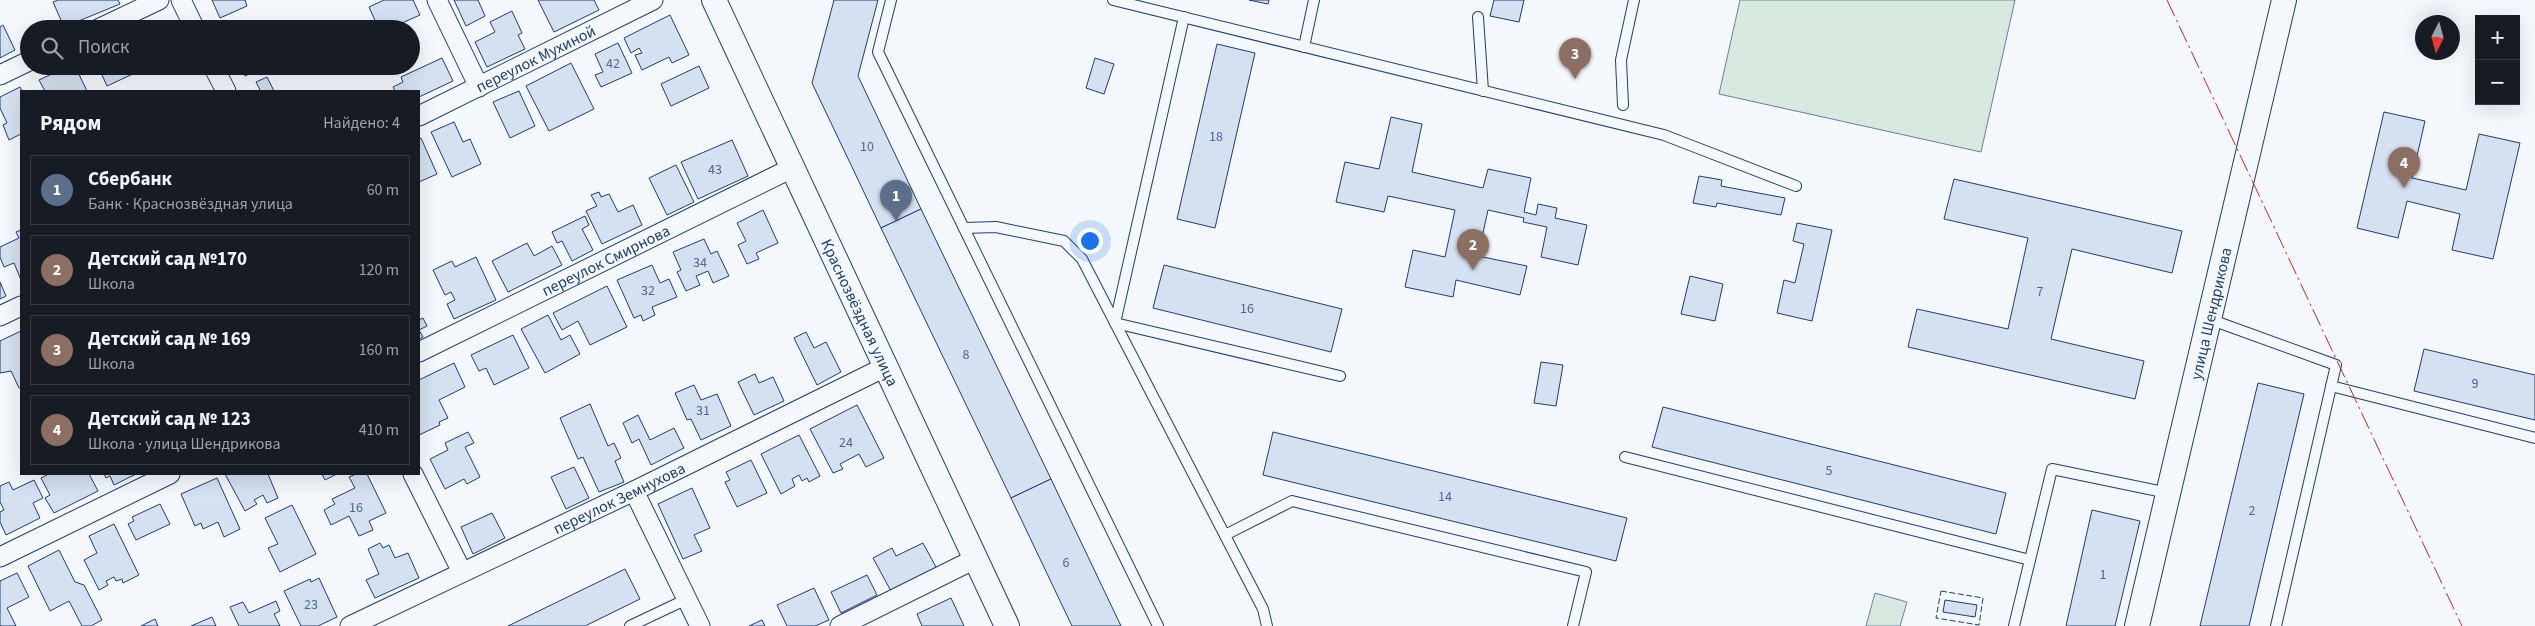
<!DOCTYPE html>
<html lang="ru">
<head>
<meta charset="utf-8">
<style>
	body { margin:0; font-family:"Source Sans 3",sans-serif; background:#20242c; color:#f1f3f6 }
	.controls { position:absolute; right:15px; top:15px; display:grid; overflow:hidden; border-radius:0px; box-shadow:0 5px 20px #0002 }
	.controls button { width:45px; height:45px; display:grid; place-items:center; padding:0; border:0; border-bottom:1px solid #363941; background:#171b24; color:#f1f3f6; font:25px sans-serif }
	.compass { position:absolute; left:2415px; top:15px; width:45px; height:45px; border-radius:50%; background:#171b24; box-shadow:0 5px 20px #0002; rotate:186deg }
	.you { position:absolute; left:1089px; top:240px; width:18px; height:18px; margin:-12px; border:4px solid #fff; border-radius:50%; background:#1a73e8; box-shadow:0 0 0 8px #1a73e833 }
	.badge { display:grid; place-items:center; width:32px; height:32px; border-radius:50%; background:#c62828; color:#fff; font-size:16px; font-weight:700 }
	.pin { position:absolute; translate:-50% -41px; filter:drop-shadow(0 1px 2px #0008) }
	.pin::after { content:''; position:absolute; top:26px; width:18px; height:15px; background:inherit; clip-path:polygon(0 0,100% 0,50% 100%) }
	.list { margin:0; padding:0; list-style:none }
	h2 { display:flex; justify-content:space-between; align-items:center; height:65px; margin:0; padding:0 20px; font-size:21px }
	h2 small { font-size:16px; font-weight:400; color:#9ea1a6 }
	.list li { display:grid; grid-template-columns:32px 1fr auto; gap:15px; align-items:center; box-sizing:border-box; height:70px; margin:0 10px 10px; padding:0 10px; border:1px solid #363941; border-radius:0px }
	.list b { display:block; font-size:19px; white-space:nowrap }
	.list p { margin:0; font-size:16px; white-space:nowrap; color:#9ea1a6 }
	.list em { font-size:16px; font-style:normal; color:#9ea1a6 }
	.icon { flex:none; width:28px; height:28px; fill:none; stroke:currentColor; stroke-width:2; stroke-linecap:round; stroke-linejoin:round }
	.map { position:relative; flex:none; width:2535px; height:626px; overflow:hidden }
	.search { position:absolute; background:#171b24; box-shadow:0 5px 20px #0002; left:20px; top:20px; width:400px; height:55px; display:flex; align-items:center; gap:12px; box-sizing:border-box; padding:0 18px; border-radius:28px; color:#9ea1a6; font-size:19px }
	.panel { position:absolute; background:#171b24; box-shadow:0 5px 20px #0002; left:20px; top:90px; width:400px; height:385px; border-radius:0px }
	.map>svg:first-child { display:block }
</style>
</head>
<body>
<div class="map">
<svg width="2535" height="626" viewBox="0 0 2535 626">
	<rect width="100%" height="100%" fill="#f4f7fb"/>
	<g fill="#d7e8df" stroke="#687fa3">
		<polygon points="1740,0 2015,0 1981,152 1719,94"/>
		<polygon points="1875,593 1907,602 1900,626 1866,626"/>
	</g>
	<g fill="#d5e0f0" stroke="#1d3f73">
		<polygon points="58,0 118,0 120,4 64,27 53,2"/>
		<polygon points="212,0 245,0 247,6 220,18"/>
		<polygon points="384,0 413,0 420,15 402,23 405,29 387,29 384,22 377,25 369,7"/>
		<polygon points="454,0 478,0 485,16 466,26"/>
		<polygon points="538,0 594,0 599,10 554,32"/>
		<polygon points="834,0 878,0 858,76 921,209 881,228 812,83"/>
		<polygon points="1249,0 1269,0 1268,4"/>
		<polygon points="1494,0 1524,0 1519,22 1490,16"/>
		<polygon points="512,11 522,33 518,35 525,49 487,67 475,42 495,32 490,22"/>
		<polygon points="670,15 689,55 672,63 669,57 642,70 635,55 642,53 639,48 631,53 624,38"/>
		<polygon points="261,23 264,29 248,29"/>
		<polygon points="3,25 15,50 0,58 0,27"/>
		<polygon points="618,43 632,73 601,87 595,75 603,72 595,54"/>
		<polygon points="1217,44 1255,53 1215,228 1177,219"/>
		<polygon points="442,58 453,81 419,97 419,91 395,91 393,87 403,82 401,77"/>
		<polygon points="1095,58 1114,64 1104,94 1086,88"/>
		<polygon points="571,63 594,109 549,131 526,86"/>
		<polygon points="69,66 75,66 87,91 45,91 39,80"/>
		<polygon points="98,66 150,66 107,86"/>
		<polygon points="241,66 265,66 245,76"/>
		<polygon points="699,66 709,88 671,106 661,84"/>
		<polygon points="267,77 274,91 258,91 260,90 256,82"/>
		<polygon points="20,87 22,91 21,134 9,140 3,125 7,123 0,108 0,97"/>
		<polygon points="519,91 535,126 510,138 493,102"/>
		<polygon points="2384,112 2425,121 2412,178 2466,190 2479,134 2520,143 2493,259 2452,250 2460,214 2407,201 2398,238 2357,228"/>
		<polygon points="1391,117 1422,124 1412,172 1483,188 1488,169 1531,178 1524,212 1536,215 1538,204 1557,208 1555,218 1587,225 1578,265 1541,257 1547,227 1523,222 1524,218 1488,210 1478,256 1527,266 1520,295 1456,280 1453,297 1405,287 1413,250 1445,257 1455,210 1388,196 1384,212 1336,202 1345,162 1379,169"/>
		<polygon points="454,122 463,142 470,139 481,164 452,177 431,132"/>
		<polygon points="421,138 437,174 419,182 419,139"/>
		<polygon points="732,140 748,176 698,199 681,162"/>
		<polygon points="676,165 694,202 667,215 649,178"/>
		<polygon points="1699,176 1722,180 1721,186 1785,198 1781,215 1717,203 1716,207 1693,203"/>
		<polygon points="1954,179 2182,231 2172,273 2072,249 2051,339 2144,361 2135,399 1908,347 1917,309 2008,329 2028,238 1944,219"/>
		<polygon points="599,192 601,197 609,194 618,212 633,205 642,225 602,244 586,211 597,206 591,195"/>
		<polygon points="921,209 1051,479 1011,498 881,228"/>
		<polygon points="763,210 778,243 756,253 759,259 747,264 738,245 746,241 737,223"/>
		<polygon points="585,216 589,225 582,229 593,250 572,261 562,241 557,243 552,232"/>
		<polygon points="1797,223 1832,230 1812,321 1777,313 1784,280 1795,283 1804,244 1793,241"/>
		<polygon points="21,230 21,280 14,263 4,267 0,257 0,247 19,238 16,232"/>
		<polygon points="704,239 711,254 717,251 729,276 713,283 708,271 696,276 700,285 686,291 677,272 681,270 673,252"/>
		<polygon points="527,243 534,256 552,246 562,265 508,292 492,261"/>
		<polygon points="476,257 496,300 454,319 447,304 455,300 451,292 445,295 433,270 452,261 455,267"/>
		<polygon points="652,265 660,283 669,279 677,297 652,307 655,315 643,321 641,315 634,318 617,280"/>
		<polygon points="1164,265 1342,309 1331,352 1153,308"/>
		<polygon points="1690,276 1723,284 1715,321 1681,314"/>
		<polygon points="0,282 6,296 0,299"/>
		<polygon points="607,286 627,327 590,345 578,321 562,330 553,313"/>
		<polygon points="548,315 561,340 570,335 580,354 545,373 521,329"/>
		<polygon points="423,318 427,326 419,330 423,337 419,339 419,320"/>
		<polygon points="21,331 21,388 19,388 11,371 0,373 0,341"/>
		<polygon points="806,332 814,348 826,342 841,372 817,385 794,338"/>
		<polygon points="513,335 529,368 494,385 486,368 479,371 471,355"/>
		<polygon points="2424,349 2535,375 2535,420 2414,391"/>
		<polygon points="1541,362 1563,365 1556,406 1534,403"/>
		<polygon points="454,363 465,387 439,400 448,418 439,422 440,425 419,435 419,380"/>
		<polygon points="755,374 759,383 773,377 784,401 754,415 738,382"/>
		<polygon points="2258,383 2304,394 2249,626 2200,626"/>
		<polygon points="694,385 701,400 717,394 731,426 701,440 691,419 687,420 675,393"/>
		<polygon points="590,404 608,446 614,443 621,458 615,461 624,482 599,492 583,457 578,459 560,418"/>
		<polygon points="857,405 884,458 866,467 859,454 840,464 843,469 833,473 810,429"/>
		<polygon points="1663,407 2006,493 1996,534 1652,447"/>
		<polygon points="638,415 650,440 674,428 684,448 651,465 639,439 632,443 623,423"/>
		<polygon points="468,432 474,443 465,447 480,477 467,484 464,479 445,489 430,459 448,450 445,443"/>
		<polygon points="1273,432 1627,518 1616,561 1263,475"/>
		<polygon points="799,435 820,476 809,482 807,478 802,481 799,475 792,479 795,486 781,494 761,454"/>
		<polygon points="751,460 767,493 737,507 725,482 730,480 726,472"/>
		<polygon points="574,467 589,498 566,509 551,477"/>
		<polygon points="49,474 89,474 98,491 54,513 45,498 50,495 41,478"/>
		<polygon points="104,474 136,474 114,485 110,476 106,478"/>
		<polygon points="225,474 268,474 278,498 267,503 263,495 254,500 257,504 245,511"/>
		<polygon points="322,474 337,474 325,480"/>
		<polygon points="356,474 367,474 386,513 369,521 373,530 359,536 349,516 331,525 324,510 335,504 332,499 355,488 349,477"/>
		<polygon points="217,478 240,529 224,537 218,522 203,529 201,523 195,526 181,494"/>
		<polygon points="1051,479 1121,626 1072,626 1011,498"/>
		<polygon points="34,480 43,498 33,503 40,518 6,535 0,522 0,512 4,510 0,502 0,486 9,482 13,490"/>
		<polygon points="692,488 710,528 694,535 702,551 683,559 658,504"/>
		<polygon points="160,504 170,524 136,540 128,524 134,521 132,517"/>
		<polygon points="292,505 316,554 280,572 268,548 278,544 265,518"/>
		<polygon points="2092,510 2140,521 2115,626 2066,626"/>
		<polygon points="492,513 505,538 473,554 461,527"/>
		<polygon points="114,524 139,575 123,583 122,579 116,581 114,577 106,581 108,585 99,590 84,560 97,553 89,536"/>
		<polygon points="380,543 383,548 389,545 395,558 408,553 419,578 375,598 366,580 379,574 368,549"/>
		<polygon points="923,543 937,569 892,593 873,558 892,548 896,556"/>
		<polygon points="59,550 75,582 84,585 102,620 91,626 82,626 69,601 50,611 28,566"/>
		<polygon points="625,569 640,599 585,626 508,626"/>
		<polygon points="17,573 29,597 7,608 16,626 0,626 0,581"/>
		<polygon points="867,575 877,595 841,613 831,592"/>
		<polygon points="319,578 337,617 318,626 301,626 284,591 310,579 311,582"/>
		<polygon points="814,588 829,620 815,626 787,626 777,605"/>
		<polygon points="951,598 964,626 922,626 917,614"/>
		<polygon points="1945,600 1977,605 1975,617 1943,612"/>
		<polygon points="276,601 280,611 274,614 280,626 239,626 230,607 243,602 249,613"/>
		<polygon points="212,617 216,626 191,626"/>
		<polygon points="155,619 158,626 141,626"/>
		<polygon points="762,620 765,626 749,626"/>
	</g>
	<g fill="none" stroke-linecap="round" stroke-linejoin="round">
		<g stroke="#1d3f73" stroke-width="12">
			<g id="service">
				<polyline points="891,0 878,52 1158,626"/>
				<polyline points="1113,0 1664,135 1796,186"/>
				<polyline points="1184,17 1115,323 1340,376"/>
				<polyline points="1478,17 1483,91"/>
				<polyline points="1304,47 1314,0"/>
				<polyline points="1623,105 1621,60 1634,0"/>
				<polyline points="964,228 996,227 1064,241 1082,259 1263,609 1267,626"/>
				<polyline points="2209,319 2336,365 2276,626"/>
				<polyline points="2331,386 2535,438"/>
				<polyline points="1625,457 2030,560"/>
				<polyline points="1225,535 1292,501 1586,572 1573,626"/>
				<polyline points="630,626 687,599"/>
				<polyline points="2014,626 2052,469 2168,493"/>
			</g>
		</g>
		<g stroke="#1d3f73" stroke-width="21">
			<g id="minor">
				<polyline points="181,0 195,29"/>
				<polyline points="437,0 479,87"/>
				<polyline points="98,29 159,0"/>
				<polyline points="213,66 226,91"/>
				<polyline points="0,75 29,61"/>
				<path id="s1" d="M419 116 653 0"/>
				<polyline points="0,316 21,306"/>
				<path id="s2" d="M419 352 792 168"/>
				<polyline points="413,474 462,572"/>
				<polyline points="634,491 700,626"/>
				<polyline points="0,557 170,474"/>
				<path id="s3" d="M350 626 634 491 885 367"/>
				<polyline points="840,626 975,559"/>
			</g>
		</g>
		<g stroke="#1d3f73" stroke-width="26">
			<g id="tertiary">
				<path id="s4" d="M714 0 1007 626"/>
				<path id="s5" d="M2137 626 2284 0"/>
			</g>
		</g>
		<use href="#service" stroke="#f4f7fb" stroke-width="10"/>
		<use href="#minor" stroke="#f4f7fb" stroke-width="19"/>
		<use href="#tertiary" stroke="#f4f7fb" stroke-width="24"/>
		<polygon stroke="#1d3f73" stroke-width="1" stroke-dasharray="6 2.5" stroke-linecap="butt" points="1941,591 1983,598 1979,625 1936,618"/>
		<polyline stroke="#c62828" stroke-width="1" stroke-dasharray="18 4 2.5 4" stroke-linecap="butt" points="2167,0 2462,626"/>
	</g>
	<g text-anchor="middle" stroke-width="4" stroke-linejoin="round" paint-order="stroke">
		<g font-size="14" fill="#4b6792">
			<text x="613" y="68">42</text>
			<text x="1216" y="141">18</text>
			<text x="867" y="151">10</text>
			<text x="715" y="174">43</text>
			<text x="700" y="267">34</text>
			<text x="648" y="295">32</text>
			<text x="2040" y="296">7</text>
			<text x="1247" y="313">16</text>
			<text x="966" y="359">8</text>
			<text x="2475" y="388">9</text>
			<text x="703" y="415">31</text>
			<text x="846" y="447">24</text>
			<text x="1829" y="475">5</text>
			<text x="1445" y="501">14</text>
			<text x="356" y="512">16</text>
			<text x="2252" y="515">2</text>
			<text x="1066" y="567">6</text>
			<text x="2103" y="579">1</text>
			<text x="311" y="609">23</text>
		</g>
		<g font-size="16" fill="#1d3f73" stroke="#f4f7fb">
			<text dy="6" stroke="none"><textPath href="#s1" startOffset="130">переулок Мухиной</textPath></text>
			<text dy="6" stroke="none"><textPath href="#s2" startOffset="208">переулок Смирнова</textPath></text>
			<text dy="6" stroke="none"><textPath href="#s4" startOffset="345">Краснозвёздная улица</textPath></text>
			<text dy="6" stroke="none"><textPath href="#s5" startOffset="321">улица Шендрикова</textPath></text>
			<text dy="6" stroke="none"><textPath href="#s3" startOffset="298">переулок Земнухова</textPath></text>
		</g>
	</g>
</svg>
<div class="controls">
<button>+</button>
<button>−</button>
</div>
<svg class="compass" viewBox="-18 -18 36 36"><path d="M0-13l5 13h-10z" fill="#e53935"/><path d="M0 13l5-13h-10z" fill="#9ea1a6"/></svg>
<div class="you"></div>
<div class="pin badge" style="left:896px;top:221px;background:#5c6f8a">1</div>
<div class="pin badge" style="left:1473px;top:270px;background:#8d6e63">2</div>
<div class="pin badge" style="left:1575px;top:79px;background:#8d6e63">3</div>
<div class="pin badge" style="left:2404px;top:188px;background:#8d6e63">4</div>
<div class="search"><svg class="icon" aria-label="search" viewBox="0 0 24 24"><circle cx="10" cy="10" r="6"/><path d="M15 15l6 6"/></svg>Поиск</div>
<section class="panel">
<h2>Рядом<small>Найдено: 4</small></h2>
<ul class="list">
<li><span class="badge" style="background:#5c6f8a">1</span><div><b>Сбербанк</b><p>Банк · Краснозвёздная улица</p></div><em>60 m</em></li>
<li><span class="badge" style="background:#8d6e63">2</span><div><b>Детский сад №170</b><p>Школа</p></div><em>120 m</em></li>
<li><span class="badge" style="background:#8d6e63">3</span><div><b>Детский сад № 169</b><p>Школа</p></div><em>160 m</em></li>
<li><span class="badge" style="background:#8d6e63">4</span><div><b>Детский сад № 123</b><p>Школа · улица Шендрикова</p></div><em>410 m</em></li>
</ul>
</section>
</div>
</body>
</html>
